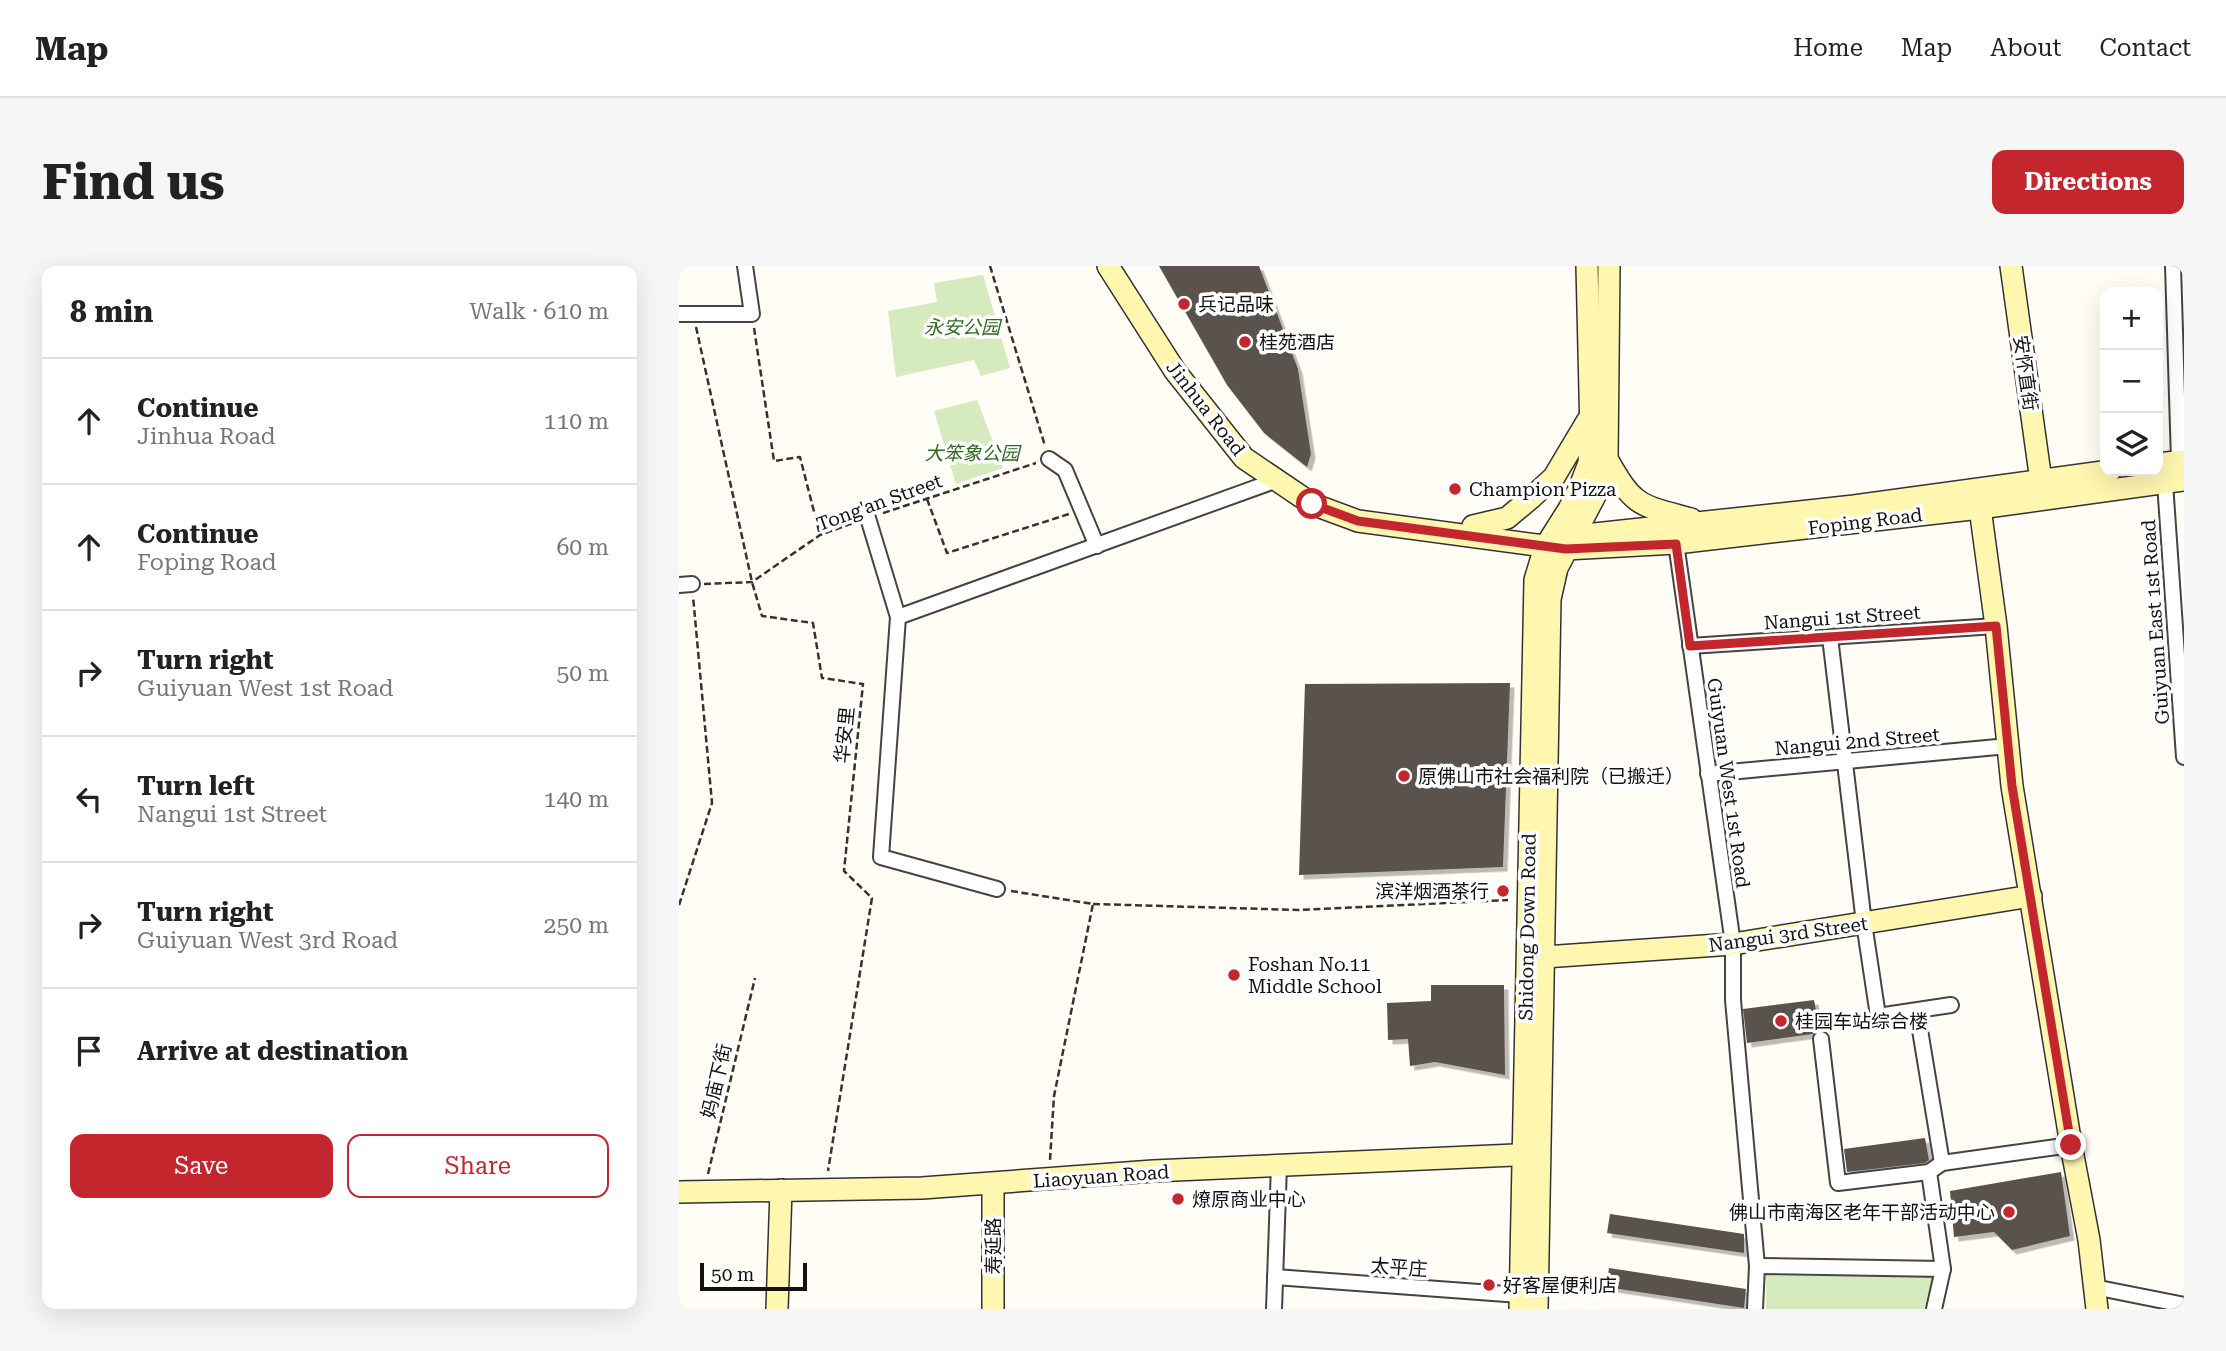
<!DOCTYPE html>
<html lang="en">
<head>
<meta charset="utf-8">
<style>
	body { margin:0; font-family:"Roboto Serif","Noto Sans SC",serif; background:#f6f6f6; color:#222 }
	.controls { position:absolute; right:21px; top:21px; display:grid; overflow:hidden; border-radius:14px; box-shadow:0 7px 28px #0002 }
	.controls button { width:63px; height:63px; display:grid; place-items:center; padding:0; border:0; border-bottom:2px solid #e0e0e0; background:#fff; color:#222; font:35px sans-serif }
	.scale { position:absolute; left:21px; bottom:18px; width:107px; box-sizing:border-box; padding-left:7px; border:4px solid #111; border-top:0; font-size:19px; line-height:24px; white-space:nowrap; color:#111; -webkit-text-stroke:5px #fff; paint-order:stroke }
	.stop { position:absolute; width:21px; height:21px; margin:-16px; border:5px solid #c4262e; border-radius:50%; background:#fff }
	.stop.end { background:#c4262e; border-color:#fff; box-shadow:0 2px 7px #0008 }
	.list { margin:0; padding:0; list-style:none }
	h2 { display:flex; justify-content:space-between; align-items:center; height:91px; margin:0; padding:0 28px; font-size:30px }
	h2 small { font-size:23px; font-weight:400; color:#767676 }
	.list li { display:grid; grid-template-columns:46px 1fr auto; gap:21px; align-items:center; box-sizing:border-box; height:126px; padding:0 28px; border-top:2px solid #e0e0e0 }
	.list b { display:block; font-size:26px; white-space:nowrap }
	.list p { margin:0; font-size:23px; white-space:nowrap; color:#767676 }
	.list em { font-size:23px; font-style:normal; color:#767676 }
	.actions { display:flex; gap:14px; padding:21px 28px }
	.actions a { flex:1; padding:16px 0; border:2px solid #c4262e; border-radius:14px; text-align:center; font-size:24px; color:#c4262e }
	.actions .main { background:#c4262e; color:#fff }
	.icon { flex:none; width:38px; height:38px; fill:none; stroke:currentColor; stroke-width:2; stroke-linecap:round; stroke-linejoin:round }
	.map { position:relative; flex:none; width:1505px; height:1043px; overflow:hidden; border-radius:14px }
	header { display:flex; align-items:center; gap:42px; box-sizing:border-box; height:98px; padding:0 35px; background:#fff; border-bottom:2px solid #e0e0e0 }
	header strong { font-size:33px }
	nav { display:flex; gap:38px; margin-inline-start:auto; font-size:24px }
	.intro { display:flex; align-items:center; justify-content:space-between; box-sizing:border-box; height:168px; padding:0 42px }
	h1 { margin:0; font-size:49px }
	.button { padding:18px 32px; border-radius:14px; background:#c4262e; color:#fff; font-size:24px; font-weight:700 }
	main { display:flex; gap:42px; padding:0 42px }
	aside { flex:1; background:#fff; border-radius:14px; box-shadow:0 7px 28px #0002 }
	.map>svg:first-child { display:block }
</style>
</head>
<body>
<header>
<strong>Map</strong>
<nav><a>Home</a><a>Map</a><a>About</a><a>Contact</a></nav>
</header>
<div class="intro"><h1>Find us</h1><a class="button">Directions</a></div>
<main>
<aside>
<h2>8 min<small>Walk · 610 m</small></h2>
<ul class="list">
<li><svg class="icon" aria-label="ahead" viewBox="0 0 24 24"><path d="M12 20V5M6 11l6-6 6 6"/></svg><div><b>Continue</b><p>Jinhua Road</p></div><em>110 m</em></li>
<li><svg class="icon" aria-label="ahead" viewBox="0 0 24 24"><path d="M12 20V5M6 11l6-6 6 6"/></svg><div><b>Continue</b><p>Foping Road</p></div><em>60 m</em></li>
<li><svg class="icon" aria-label="right" viewBox="0 0 24 24"><path d="M7 20v-9h11M14 6l5 5-5 5"/></svg><div><b>Turn right</b><p>Guiyuan West 1st Road</p></div><em>50 m</em></li>
<li><svg class="icon" aria-label="left" viewBox="0 0 24 24"><path d="M17 20v-9H6M10 6l-5 5 5 5"/></svg><div><b>Turn left</b><p>Nangui 1st Street</p></div><em>140 m</em></li>
<li><svg class="icon" aria-label="right" viewBox="0 0 24 24"><path d="M7 20v-9h11M14 6l5 5-5 5"/></svg><div><b>Turn right</b><p>Guiyuan West 3rd Road</p></div><em>250 m</em></li>
<li><svg class="icon" aria-label="arrive" viewBox="0 0 24 24"><path d="M6 21V4h12l-3 4 3 4H6"/></svg><div><b>Arrive at destination</b></div></li>
</ul>
<div class="actions"><a class="main">Save</a><a>Share</a></div>
</aside>
<div class="map">
<svg width="1505" height="1043" viewBox="0 0 1505 1043">
	<defs>
		<filter id="shadow"><feDropShadow dx="4.5" dy="4.5" stdDeviation="0" flood-color="#0004"/></filter>
	</defs>
	<rect width="100%" height="100%" fill="#fffdf5"/>
	<g fill="#d5ebbd">
		<polygon points="304,9 331,102 302,110 295,94 217,111 209,45 258,36 255,17"/>
		<polygon points="298,134 324,202 277,218 255,145"/>
		<polygon points="1087,1009 1254,1011 1245,1043 1087,1043"/>
	</g>
	<g fill="#5a524d" filter="url(#shadow)">
		<polygon points="480,0 580,0 619,103 632,188 628,201 585,167 548,119"/>
		<polygon points="831,417 824,601 620,609 626,418"/>
		<polygon points="752,719 825,719 826,809 756,796 731,800 729,773 709,774 708,737 752,735"/>
		<polygon points="1135,734 1141,764 1134,768 1068,777 1064,743"/>
		<polygon points="1246,872 1250,894 1246,897 1168,906 1165,883"/>
		<polygon points="1382,906 1391,970 1333,984 1315,966 1275,971 1271,925"/>
		<polygon points="931,948 1065,968 1065,987 928,967"/>
		<polygon points="930,1002 1067,1023 1065,1042 927,1021"/>
	</g>
	<g fill="none" stroke-linecap="round" stroke-linejoin="round">
		<g stroke="#444" stroke-width="18">
			<g id="street">
				<polyline points="1494,0 1500,195"/>
				<polyline points="0,48 73,48 66,0"/>
				<polyline points="370,193 386,204 418,280"/>
				<polyline points="1486,217 1505,491"/>
				<polyline points="189,252 219,351 202,591 318,623"/>
				<polyline points="997,277 1054,678 1054,734 1078,1000 1076,1043"/>
				<polyline points="0,319 13,318"/>
				<polyline points="219,351 598,214"/>
				<polyline points="1151,371 1185,657 1199,750 1272,739"/>
				<polyline points="1011,380 1317,360"/>
				<polyline points="1029,508 1329,480"/>
				<polyline points="1241,764 1263,897"/>
				<polyline points="1142,773 1159,917 1250,906 1263,897 1392,879"/>
				<polyline points="1250,906 1264,1003 1255,1043"/>
				<polyline points="1078,1000 1264,1003"/>
				<polyline points="596,1011 841,1029"/>
				<polyline points="1415,1021 1505,1039"/>
				<polyline points="595,1043 600,899"/>
			</g>
		</g>
		<g stroke="#333" stroke-width="24">
			<g id="secondary">
				<polyline points="429,0 496,105 565,192 633,238 679,255 887,283 997,277 1301,242 1505,214"/>
				<polyline points="1332,0 1362,215"/>
				<path d="M928 193C955 241 960 239 1012 253"/>
				<polyline points="1479,198 1505,195"/>
				<polyline points="1301,242 1317,360 1333,520 1392,879 1410,974 1418,1043"/>
				<polyline points="794,260 828,252 852,232 875,211 909,154"/>
				<polyline points="897,270 1175,240 1431,205"/>
				<polyline points="865,691 1054,678 1352,630"/>
				<polyline points="314,918 314,1043"/>
				<polyline points="0,926 243,922 474,905 858,888"/>
				<polyline points="98,1043 102,924"/>
				<polyline points="841,1043 856,314 866,281 890,243 900,223 910,197 912,169 908,0"/>
				<polyline points="858,1043 871,333 878,302 920,222 928,193 930,0"/>
			</g>
		</g>
		<g stroke="#333" stroke-width="2.5" stroke-dasharray="7 3.5" stroke-linecap="butt">
			<polyline points="311,0 366,180"/>
			<polyline points="17,61 73,316 83,350 134,357 143,412 184,418 165,605 193,632 149,905"/>
			<polyline points="75,62 95,195 121,191 141,269"/>
			<polyline points="248,233 268,287 390,248"/>
			<polyline points="204,247 357,197"/>
			<polyline points="25,318 73,316 141,269 177,256"/>
			<polyline points="332,625 414,638 375,830 371,894"/>
			<polyline points="414,638 620,644 829,634"/>
			<polyline points="0,639 33,537 14,330"/>
			<polyline points="29,908 76,712"/>
		</g>
		<use href="#street" stroke="#fff" stroke-width="14"/>
		<use href="#secondary" stroke="#fff6b0" stroke-width="21"/>
	</g>
	<g fill="none" stroke-linecap="round" stroke-linejoin="round">
		<polyline stroke="#c4262e" stroke-width="9" points="633,238 679,255 887,283 997,278 1011,380 1317,360 1333,520 1392,879"/>
	</g>
	<g fill="#c4262e" stroke="#fff" stroke-width="2.5">
		<circle cx="505" cy="38" r="7"/>
		<circle cx="566" cy="76" r="7"/>
		<circle cx="776" cy="223" r="7"/>
		<circle cx="725" cy="510" r="7"/>
		<circle cx="824" cy="625" r="7"/>
		<circle cx="555" cy="709" r="7"/>
		<circle cx="1102" cy="755" r="7"/>
		<circle cx="499" cy="933" r="7"/>
		<circle cx="1330" cy="946" r="7"/>
		<circle cx="810" cy="1019" r="7"/>
	</g>
	<g text-anchor="middle" stroke-width="7" stroke-linejoin="round" paint-order="stroke">
		<g font-size="19" fill="#111" stroke="#fff" text-anchor="start">
			<text x="519" y="45">兵记品味</text>
			<text x="580" y="83">桂苑酒店</text>
			<text x="790" y="230">Champion Pizza</text>
			<text x="739" y="517">原佛山市社会福利院（已搬迁）</text>
			<text x="810" y="632" text-anchor="end">滨洋烟酒茶行</text>
			<text x="569" y="705">Foshan No.11<tspan x="569" dy="22">Middle School</tspan></text>
			<text x="1116" y="762">桂园车站综合楼</text>
			<text x="513" y="940">燎原商业中心</text>
			<text x="1316" y="953" text-anchor="end">佛山市南海区老年干部活动中心</text>
			<text x="824" y="1026">好客屋便利店</text>
		</g>
		<g font-size="19" font-style="italic" fill="#2f6b1f" stroke="#fff">
			<text x="283" y="68">永安公园</text>
			<text x="293" y="194">大笨象公园</text>
		</g>
		<g font-size="19" fill="#111" stroke="#fff">
			<text transform="translate(1347 107) rotate(82)" y="7">安怀直街</text>
			<text transform="translate(527 142) rotate(52)" y="7">Jinhua Road</text>
			<text transform="translate(200 236) rotate(-20)" y="7">Tong'an Street</text>
			<text transform="translate(1186 255) rotate(-7)" y="7">Foping Road</text>
			<text transform="translate(1163 351) rotate(-4)" y="7">Nangui 1st Street</text>
			<text transform="translate(1476 356) rotate(-94)" y="7">Guiyuan East 1st Road</text>
			<text transform="translate(165 469) rotate(-84)" y="7">华安里</text>
			<text transform="translate(1178 475) rotate(-5)" y="7">Nangui 2nd Street</text>
			<text transform="translate(1050 517) rotate(82)" y="7">Guiyuan West 1st Road</text>
			<text transform="translate(848 661) rotate(-89)" y="7">Shidong Down Road</text>
			<text transform="translate(1109 668) rotate(-8)" y="7">Nangui 3rd Street</text>
			<text transform="translate(37 815) rotate(-77)" y="7">妈庙下街</text>
			<text transform="translate(422 910) rotate(-4)" y="7">Liaoyuan Road</text>
			<text transform="translate(314 980) rotate(-90)" y="7">寿延路</text>
			<text transform="translate(720 1001) rotate(4)" y="7">太平庄</text>
		</g>
	</g>
</svg>
<div class="controls">
<button>+</button>
<button>−</button>
<button><svg class="icon" aria-label="layers" viewBox="0 0 24 24"><path d="M12 4l9 5-9 5-9-5zM3 14l9 5 9-5"/></svg></button>
</div>
<div class="scale">50 m</div>
<div class="stop" style="left:633px;top:238px"></div>
<div class="stop end" style="left:1392px;top:879px"></div>
</div>
</main>
</body>
</html>
